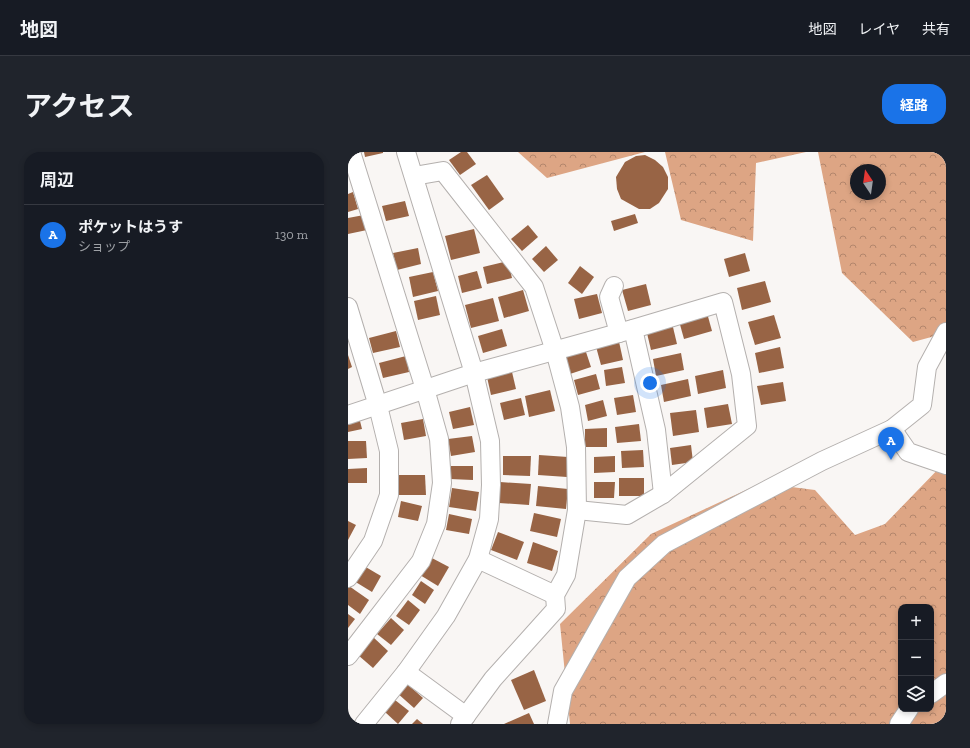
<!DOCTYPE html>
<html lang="ja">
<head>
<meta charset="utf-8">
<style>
	body { margin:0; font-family:"Zilla Slab","Noto Sans JP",serif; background:#20242c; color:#f1f3f6 }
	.controls { position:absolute; right:12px; bottom:12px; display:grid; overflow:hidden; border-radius:8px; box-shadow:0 2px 6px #0003 }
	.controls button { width:36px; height:36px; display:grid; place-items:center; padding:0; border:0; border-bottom:1px solid #363941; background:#171b24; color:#f1f3f6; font:20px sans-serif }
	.compass { position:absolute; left:502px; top:12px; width:36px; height:36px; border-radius:50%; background:#171b24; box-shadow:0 2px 6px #0003; rotate:347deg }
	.you { position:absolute; left:302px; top:231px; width:14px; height:14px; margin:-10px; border:3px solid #fff; border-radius:50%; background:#1a73e8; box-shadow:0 0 0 6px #1a73e833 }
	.badge { display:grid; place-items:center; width:26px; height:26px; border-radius:50%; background:#1a73e8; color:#fff; font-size:13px; font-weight:700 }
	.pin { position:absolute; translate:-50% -33px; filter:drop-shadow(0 1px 2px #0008) }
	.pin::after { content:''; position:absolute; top:21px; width:14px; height:12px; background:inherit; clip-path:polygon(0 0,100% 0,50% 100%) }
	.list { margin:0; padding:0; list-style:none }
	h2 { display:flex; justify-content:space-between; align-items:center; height:52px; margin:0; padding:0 16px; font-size:17px }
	h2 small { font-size:13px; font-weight:400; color:#9ea1a6 }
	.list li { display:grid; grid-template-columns:26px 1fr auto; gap:12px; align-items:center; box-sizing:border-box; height:60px; padding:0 16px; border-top:1px solid #363941 }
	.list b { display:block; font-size:15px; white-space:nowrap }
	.list p { margin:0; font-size:13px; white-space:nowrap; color:#9ea1a6 }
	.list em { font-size:13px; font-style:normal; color:#9ea1a6 }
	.icon { flex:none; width:22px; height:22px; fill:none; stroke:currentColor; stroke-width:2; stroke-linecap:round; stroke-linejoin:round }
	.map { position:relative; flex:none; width:598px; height:572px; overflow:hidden; border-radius:16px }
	header { display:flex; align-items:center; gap:24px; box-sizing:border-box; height:56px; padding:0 20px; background:#171b24; border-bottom:1px solid #363941 }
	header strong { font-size:19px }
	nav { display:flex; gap:22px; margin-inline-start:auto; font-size:14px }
	.intro { display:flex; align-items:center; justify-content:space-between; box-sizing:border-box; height:96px; padding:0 24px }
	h1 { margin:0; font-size:28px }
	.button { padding:10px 18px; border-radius:16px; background:#1a73e8; color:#fff; font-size:14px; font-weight:700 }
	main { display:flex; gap:24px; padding:0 24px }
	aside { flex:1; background:#171b24; border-radius:16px; box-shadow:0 2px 6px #0003 }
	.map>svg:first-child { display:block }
</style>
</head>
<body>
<header>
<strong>地図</strong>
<nav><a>地図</a><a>レイヤ</a><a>共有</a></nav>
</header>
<div class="intro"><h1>アクセス</h1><a class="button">経路</a></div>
<main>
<aside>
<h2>周辺<small></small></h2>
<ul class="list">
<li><span class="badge">A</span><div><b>ポケットはうす</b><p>ショップ</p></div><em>130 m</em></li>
</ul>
</aside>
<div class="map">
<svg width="598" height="572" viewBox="0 0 598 572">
	<defs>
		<pattern id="forest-crowns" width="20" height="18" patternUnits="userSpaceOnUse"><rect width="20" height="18" fill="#dda584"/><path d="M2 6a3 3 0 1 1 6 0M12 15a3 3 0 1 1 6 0" fill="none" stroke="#b3866c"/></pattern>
	</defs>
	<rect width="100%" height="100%" fill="#f9f6f4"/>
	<g fill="url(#forest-crowns)" fill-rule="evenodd">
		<polygon points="170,0 297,0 199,26"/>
		<polygon points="317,0 458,0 408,11 405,89 333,68"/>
		<path d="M470 0H598V181L565 190 494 121ZM508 18H532V42H508Z"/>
		<path d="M598 309V572H222L212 472 303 382 413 331 467 338 507 383 537 372ZM553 455H583V557H553Z"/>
	</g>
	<g fill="#986445">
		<polygon points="16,0 35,0 35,1 17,5"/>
		<polygon points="113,0 119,0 128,12 112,23 101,8"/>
		<polygon points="297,3 307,8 315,15 320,25 320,37 311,51 302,57 291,57 273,47 269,37 268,25 277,10 288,4"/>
		<polygon points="139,23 156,47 141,58 123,33"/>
		<polygon points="5,40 10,57 0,60 0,42"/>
		<polygon points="57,49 61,64 38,69 34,54"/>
		<polygon points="287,62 290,71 266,79 263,69"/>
		<polygon points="16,63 19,78 0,82 0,66"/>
		<polygon points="180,73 190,85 174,99 163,87"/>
		<polygon points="126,77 132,101 103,108 97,84"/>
		<polygon points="198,94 210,108 196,120 184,107"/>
		<polygon points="70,96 73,112 49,118 45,101"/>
		<polygon points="397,101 402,119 381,125 376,107"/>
		<polygon points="160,109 164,126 139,132 135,115"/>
		<polygon points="232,114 246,125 234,142 220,131"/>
		<polygon points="129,119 134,136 114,141 110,124"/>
		<polygon points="85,120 90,139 65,145 61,125"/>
		<polygon points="417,129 423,150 394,158 389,136"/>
		<polygon points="298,132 303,153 280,159 274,138"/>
		<polygon points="175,138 181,159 156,166 150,145"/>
		<polygon points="249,142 254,161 231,167 226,147"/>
		<polygon points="88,144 92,163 70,168 66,149"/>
		<polygon points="145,146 151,169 123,176 117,153"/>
		<polygon points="359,161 364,179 336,187 331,169"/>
		<polygon points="426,163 433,186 407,193 400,170"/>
		<polygon points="324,171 329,192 303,198 298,177"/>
		<polygon points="154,177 159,194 135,201 130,184"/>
		<polygon points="48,179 52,195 25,201 21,186"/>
		<polygon points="270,185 275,208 253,213 247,191"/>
		<polygon points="432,195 436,216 411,221 407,201"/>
		<polygon points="237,197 243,215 222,222 216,203"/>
		<polygon points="333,201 336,218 308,224 305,207"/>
		<polygon points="0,203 4,215 0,217"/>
		<polygon points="58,204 61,220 35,226 31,211"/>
		<polygon points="274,215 277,231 258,234 256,218"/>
		<polygon points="375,218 378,236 350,242 347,224"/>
		<polygon points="164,220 168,237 143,243 139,225"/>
		<polygon points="248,222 252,237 230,243 226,228"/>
		<polygon points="340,227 343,244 316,250 313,233"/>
		<polygon points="435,230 438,249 413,253 409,234"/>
		<polygon points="202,238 207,259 181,265 177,244"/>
		<polygon points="285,243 288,260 269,263 266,246"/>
		<polygon points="173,246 177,263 156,268 152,251"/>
		<polygon points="255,248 259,264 240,269 237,253"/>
		<polygon points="380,252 384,272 359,276 356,256"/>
		<polygon points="122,255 126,273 105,277 101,260"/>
		<polygon points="348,258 351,280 325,284 322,261"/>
		<polygon points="11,265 14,277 0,280 0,267"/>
		<polygon points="75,267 78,284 56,288 53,271"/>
		<polygon points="291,272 293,289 269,291 267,275"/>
		<polygon points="259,276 259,295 237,295 237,277"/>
		<polygon points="124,284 127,300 103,304 100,287"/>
		<polygon points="0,289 18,289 19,306 0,307"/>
		<polygon points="343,293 345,310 324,313 322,296"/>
		<polygon points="295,298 296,315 274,316 273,299"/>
		<polygon points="191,303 220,305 219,325 190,323"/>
		<polygon points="155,304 183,304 182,324 155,323"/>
		<polygon points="267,304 267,320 246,321 246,305"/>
		<polygon points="103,314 125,314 125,328 102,327"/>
		<polygon points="19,316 19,331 0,331 0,317"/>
		<polygon points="50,323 77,323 78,343 51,343"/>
		<rect x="271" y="326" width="25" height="18"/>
		<polygon points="152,330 183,332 181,353 151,351"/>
		<polygon points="246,330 267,330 266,346 246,346"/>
		<polygon points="190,334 220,337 218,357 188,354"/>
		<polygon points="104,336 131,340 128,359 101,355"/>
		<polygon points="53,349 74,354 70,369 50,365"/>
		<polygon points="186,361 213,367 209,385 182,379"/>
		<polygon points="101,362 124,367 121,382 98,378"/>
		<polygon points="0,369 8,373 0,388"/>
		<polygon points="150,380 176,390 169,408 143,398"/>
		<polygon points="185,390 210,399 204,419 179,411"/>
		<polygon points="82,405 101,415 90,434 72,423"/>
		<polygon points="16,414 33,424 24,440 6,429"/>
		<polygon points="73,429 86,438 77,452 64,443"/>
		<polygon points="1,434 21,448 12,462 0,453 0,435"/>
		<polygon points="60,448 72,458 61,473 48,464"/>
		<polygon points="0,462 7,467 0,476"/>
		<polygon points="43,466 56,478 43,493 29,482"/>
		<polygon points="25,485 40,499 25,516 10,503"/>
		<polygon points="186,518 198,549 176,558 163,528"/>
		<polygon points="57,530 75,546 66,556 48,540"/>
		<polygon points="47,548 61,559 50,572 37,560"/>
		<polygon points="181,561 186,572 156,572"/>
		<polygon points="69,567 75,572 64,572"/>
	</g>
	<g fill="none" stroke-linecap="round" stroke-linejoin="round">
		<g stroke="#b4b0ae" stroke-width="20">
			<g id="minor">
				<polyline points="66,24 95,19 186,135 207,199 222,255 228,295 229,358 218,423 207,443 208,457 145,527 112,572"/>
				<polyline points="266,134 261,145 271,181"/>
				<polyline points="0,155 30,254 41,299 41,343 25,389 0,426"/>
				<polyline points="285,177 308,278 315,342"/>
				<polyline points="0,263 126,221 285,177 375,150 393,222 399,274 315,342 279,363 229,358"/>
				<polyline points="544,277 560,300 598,313"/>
				<polyline points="130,407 207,443"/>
				<polyline points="0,504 73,409 88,372 94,331 91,287 77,237 3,0"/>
				<polyline points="58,520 118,564"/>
				<polyline points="583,542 598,531"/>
				<polyline points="16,572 58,520 98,464 130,407 141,367 143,333 142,289 126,221 58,0"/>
				<polyline points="209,572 215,539 279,426 316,392 474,309 544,277 574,253 579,215 598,180"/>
				<polyline points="551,572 561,557"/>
			</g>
		</g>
		<use href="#minor" stroke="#fff" stroke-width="18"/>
	</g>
</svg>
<div class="controls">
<button>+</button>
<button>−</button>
<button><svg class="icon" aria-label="layers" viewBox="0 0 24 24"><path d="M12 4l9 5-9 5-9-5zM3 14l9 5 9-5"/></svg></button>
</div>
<svg class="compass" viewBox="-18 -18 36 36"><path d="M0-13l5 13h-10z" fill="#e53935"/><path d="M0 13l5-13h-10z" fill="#9ea1a6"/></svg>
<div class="you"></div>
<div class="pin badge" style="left:543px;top:308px">A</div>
</div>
</main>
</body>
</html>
